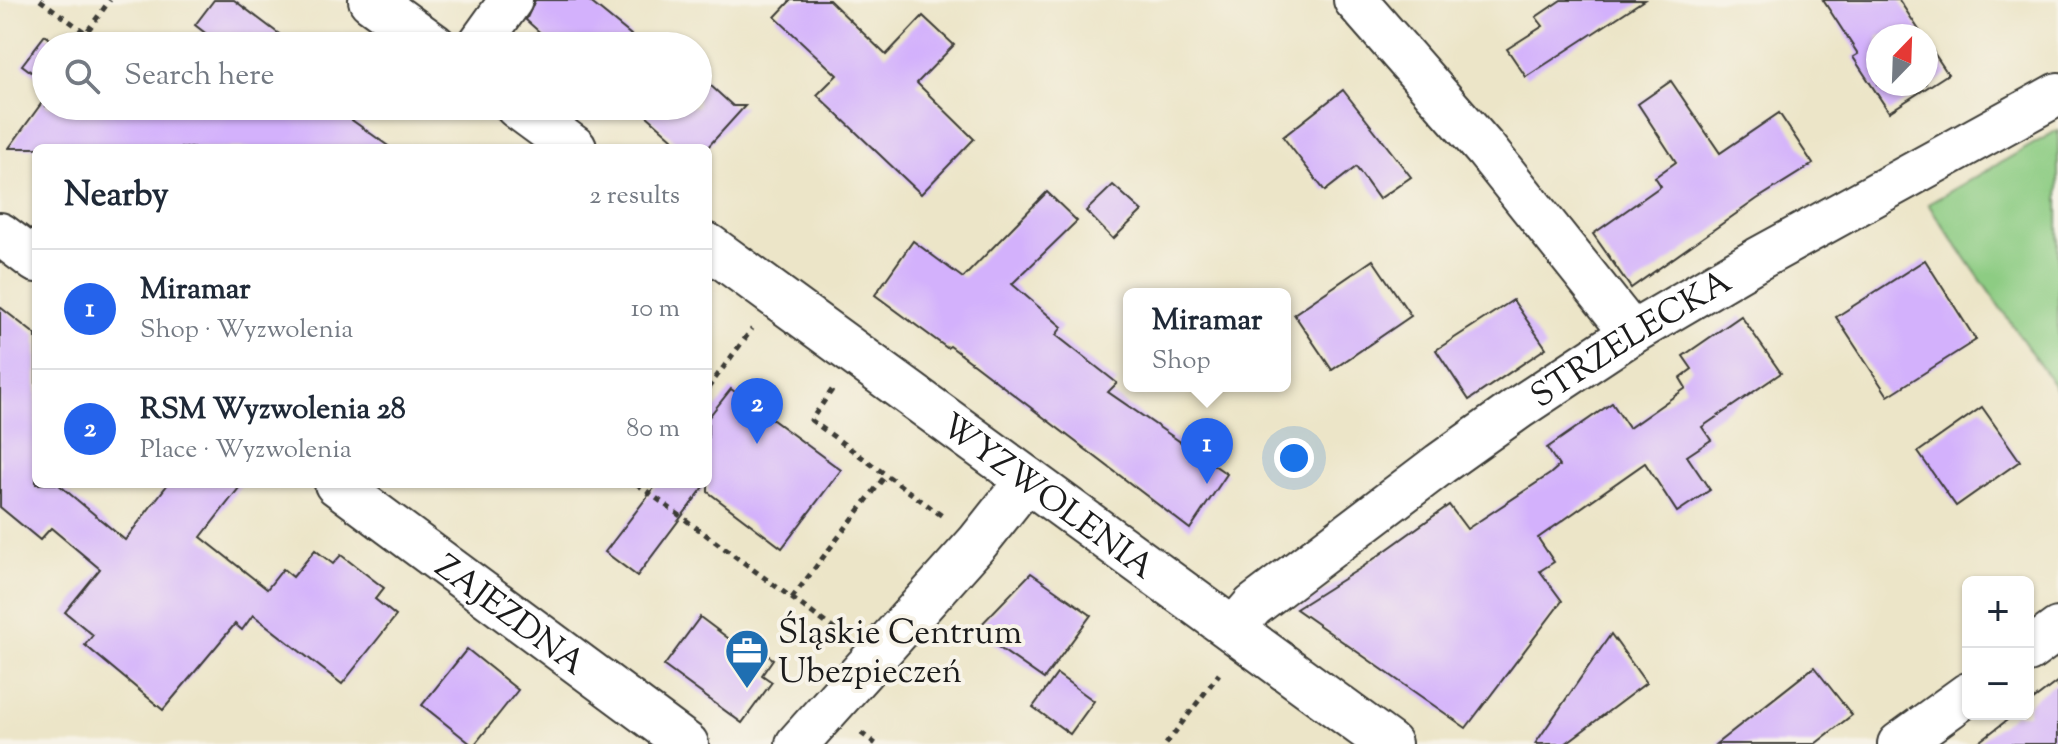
<!DOCTYPE html>
<html lang="en">
<head>
<meta charset="utf-8">
<style>
	body { margin:0; font-family:"Sorts Mill Goudy",serif; background:#f6f6f7; color:#1f2937 }
	.controls { position:absolute; right:24px; bottom:24px; display:grid; overflow:hidden; border-radius:12px; box-shadow:0 2px 6px #0004 }
	.controls button { width:72px; height:72px; display:grid; place-items:center; padding:0; border:0; border-bottom:2px solid #e0e1e3; background:#fff; color:#1f2937; font:40px sans-serif }
	.compass { position:absolute; left:1866px; top:24px; width:72px; height:72px; border-radius:50%; background:#fff; box-shadow:0 2px 6px #0004; rotate:23deg }
	.you { position:absolute; left:1294px; top:458px; width:28px; height:28px; margin:-20px; border:6px solid #fff; border-radius:50%; background:#1a73e8; box-shadow:0 0 0 12px #1a73e833 }
	.badge { display:grid; place-items:center; width:52px; height:52px; border-radius:50%; background:#2563eb; color:#fff; font-size:26px; font-weight:700 }
	.pin { position:absolute; translate:-50% -66px; filter:drop-shadow(0 2px 4px #0008) }
	.pin::after { content:''; position:absolute; top:42px; width:28px; height:24px; background:inherit; clip-path:polygon(0 0,100% 0,50% 100%) }
	.popup { position:absolute; left:1123px; top:288px; width:168px; height:104px; box-sizing:border-box; display:grid; place-content:center; border-radius:12px; background:#fff; filter:drop-shadow(0 2px 6px #0005); font-size:26px; white-space:nowrap; color:#747a83 }
	.popup b { font-size:30px; color:#1f2937 }
	.popup::after { content:''; position:absolute; left:50%; top:100%; margin-left:-16px; border:16px solid transparent; border-top-color:#fff }
	.list { margin:0; padding:0; list-style:none }
	h2 { display:flex; justify-content:space-between; align-items:center; height:104px; margin:0; padding:0 32px; font-size:34px }
	h2 small { font-size:26px; font-weight:400; color:#747a83 }
	.list li { display:grid; grid-template-columns:52px 1fr auto; gap:24px; align-items:center; box-sizing:border-box; height:120px; padding:0 32px; border-top:2px solid #e0e1e3 }
	.list b { display:block; font-size:30px; white-space:nowrap }
	.list p { margin:0; font-size:26px; white-space:nowrap; color:#747a83 }
	.list em { font-size:26px; font-style:normal; color:#747a83 }
	.icon { flex:none; width:44px; height:44px; fill:none; stroke:currentColor; stroke-width:2; stroke-linecap:round; stroke-linejoin:round }
	.map { position:relative; flex:none; width:2058px; height:744px; overflow:hidden }
	.search { position:absolute; background:#fff; box-shadow:0 2px 6px #0004; left:32px; top:32px; width:680px; height:88px; display:flex; align-items:center; gap:20px; box-sizing:border-box; padding:0 28px; border-radius:44px; color:#747a83; font-size:30px }
	.panel { position:absolute; background:#fff; box-shadow:0 2px 6px #0004; left:32px; top:144px; width:680px; height:344px; border-radius:12px }
	.map>svg:first-child { display:block }
</style>
</head>
<body>
<div class="map">
<svg width="2058" height="744" viewBox="0 0 2058 744">
	<rect width="100%" height="100%" fill="#f7f3e8"/>
	<filter id="ink" filterUnits="userSpaceOnUse"><feTurbulence type="fractalNoise" baseFrequency=".0125" numOctaves="2"/><feDisplacementMap in="SourceGraphic" scale="16" xChannelSelector="R" yChannelSelector="G"/><feConvolveMatrix kernelMatrix="1 2 1 2 8 2 1 2 1" color-interpolation-filters="sRGB"/></filter>
	<filter id="wash" filterUnits="userSpaceOnUse"><feTurbulence type="fractalNoise" baseFrequency=".006" numOctaves="4" result="noise"/><feDisplacementMap in="SourceGraphic" scale="32" xChannelSelector="R" yChannelSelector="G"/><feGaussianBlur stdDeviation="1.8" result="paint"/><feColorMatrix in="noise" values="0 0 0 0 0 0 0 0 0 0 0 0 0 0 0 0 0 1.4 0 .05"/><feComposite in="paint" operator="in"/></filter>
	<g filter="url(#wash)">
		<rect width="100%" height="100%" fill="#ece5c8"/>
		<polygon fill="#8dcc83" stroke="#547450" stroke-width="2" points="2058,130 2058,391 1928,204"/>
		<g id="blocks">
			<g fill="#d3b1fc">
				<polygon points="214,0 234,0 295,46 222,46 195,25"/>
				<polygon points="535,0 588,0 631,35 622,46 555,46 526,20"/>
				<polygon points="791,0 829,0 886,55 923,16 954,45 917,83 974,139 921,194 817,95 837,75 775,17"/>
				<polygon points="1561,0 1644,0 1526,77 1507,49 1543,26 1536,17"/>
				<polygon points="1823,0 1899,0 1923,36 1878,36 1878,84 1926,84 1926,41 1948,74 1889,112 1853,57 1858,54"/>
				<polygon points="45,35 59,46 46,46 46,83 22,65"/>
				<polygon points="698,74 733,106 745,106 707,148 683,148 636,106 698,106"/>
				<polygon points="1671,81 1720,153 1779,113 1813,164 1757,199 1631,288 1593,234 1661,186 1655,177 1676,162 1638,104"/>
				<polygon points="1343,90 1411,177 1379,199 1356,167 1325,191 1283,137"/>
				<polygon points="46,97 46,106 332,106 391,148 9,148"/>
				<polygon points="1113,185 1142,211 1113,239 1086,211"/>
				<polygon points="1047,192 1077,221 1012,284 1062,327 1056,335 1117,383 1108,392 1227,474 1190,529 950,346 947,348 875,295 913,241 963,278"/>
				<polygon points="1373,260 1411,316 1332,370 1294,314"/>
				<polygon points="1925,260 1976,340 1888,396 1836,317"/>
				<polygon points="1513,300 1546,348 1469,400 1436,350"/>
				<polygon points="0,307 36,335 36,484 58,484 125,540 168,484 242,484 201,537 267,589 283,569 293,577 315,550 333,564 341,555 384,588 375,599 396,616 342,684 253,615 242,630 235,624 163,710 85,645 93,635 65,612 100,569 51,528 40,540 0,507"/>
				<polygon points="1741,316 1781,373 1702,427 1711,440 1687,456 1710,490 1677,512 1645,463 1538,538 1554,562 1540,571 1562,601 1466,728 1296,609 1364,566 1449,505 1467,529 1550,474 1559,466 1547,448 1612,403 1629,428 1686,388 1680,378 1692,369 1683,356"/>
				<polygon points="731,389 841,470 782,548 708,492 708,418"/>
				<polygon points="1982,407 2020,461 1956,506 1918,452"/>
				<polygon points="657,484 706,484 637,576 605,552"/>
				<polygon points="1031,573 1091,615 1044,679 975,631"/>
				<polygon points="700,617 736,644 741,636 773,659 762,675 772,682 742,723 664,666"/>
				<polygon points="1611,634 1646,683 1565,744 1535,744"/>
				<polygon points="467,649 518,690 475,744 471,744 422,705"/>
				<polygon points="1814,667 1852,715 1815,744 1716,744"/>
				<polygon points="1057,674 1094,701 1070,734 1033,707"/>
				<polygon points="2058,681 2058,744 1976,744 2015,714 2028,714 2028,704"/>
			</g>
		</g>
	</g>
	<g filter="url(#ink)">
		<use href="#blocks" fill-opacity="0" stroke="#3b3a36" stroke-width="2"/>
		<g fill="none" stroke-linecap="round" stroke-linejoin="round">
			<g stroke="#3b3a36" stroke-width="46">
				<g id="minor">
					<polyline points="1355,0 1486,150 1632,333"/>
					<polyline points="478,46 511,0"/>
					<polyline points="0,234 36,261"/>
					<path id="s1" d="M336 484 687 744"/>
					<path id="s2" d="M1233 629 1253 606 1440 464 1520 407 1632 333 1758 259 2058 94"/>
					<polyline points="2028,651 2058,629"/>
					<polyline points="797,744 978,542 1028,479"/>
					<polyline points="1899,744 1968,694"/>
				</g>
			</g>
			<g stroke="#3b3a36" stroke-width="48">
				<g id="major">
					<polyline points="371,0 434,46"/>
					<polyline points="517,106 574,148"/>
					<path id="s3" d="M708 246 1389 744"/>
				</g>
			</g>
			<g stroke="#3b3a36" stroke-width="5" stroke-dasharray="6 6" stroke-linecap="butt">
				<polyline points="40,0 86,33 110,0"/>
				<polyline points="708,388 752,329"/>
				<polyline points="832,390 811,420 945,518"/>
				<polyline points="637,484 842,635"/>
				<polyline points="792,598 886,475"/>
				<polyline points="861,733 876,744"/>
				<polyline points="1166,744 1219,674"/>
			</g>
			<use href="#minor" stroke="#fff" stroke-width="42"/>
			<use href="#major" stroke="#fff" stroke-width="44"/>
		</g>
	</g>
	<defs>
		<g id="office-pin" transform="scale(2.3)"><path d="M0 17L-7.5 6A9.5 9.5 0 1 1 7.5 6Z" fill="#1f6fb2" stroke="#f7f3e8"/><path d="M-6-3h4V-5.5h4V-3h4V5H-6ZM-1-4.5V-3h2v-1.5ZM-6 0V1H6V0Z" fill="#fff"/></g>
	</defs>
	<g fill-rule="evenodd">
		<use href="#office-pin" x="747" y="651"/>
	</g>
	<g text-anchor="middle" stroke-width="8" stroke-linejoin="round" paint-order="stroke">
		<g font-size="34" fill="#1c1c1c" stroke="#f7f3e8">
			<text dy="12" stroke="none"><textPath href="#s2" startOffset="494">STRZELECKA</textPath></text>
			<text dy="12" stroke="none"><textPath href="#s3" startOffset="422">WYZWOLENIA</textPath></text>
			<text dy="12" stroke="none"><textPath href="#s1" startOffset="218">ZAJEZDNA</textPath></text>
		</g>
		<g font-size="34" fill="#1c1c1c" stroke="#f7f3e8" text-anchor="start">
			<text x="778" y="643">Śląskie Centrum<tspan x="778" dy="39">Ubezpieczeń</tspan></text>
		</g>
	</g>
</svg>
<div class="controls">
<button>+</button>
<button>−</button>
</div>
<svg class="compass" viewBox="-18 -18 36 36"><path d="M0-13l5 13h-10z" fill="#e53935"/><path d="M0 13l5-13h-10z" fill="#747a83"/></svg>
<div class="you"></div>
<div class="pin badge" style="left:1207px;top:484px">1</div>
<div class="popup"><b>Miramar</b>Shop</div>
<div class="pin badge" style="left:757px;top:444px">2</div>
<div class="search"><svg class="icon" aria-label="search" viewBox="0 0 24 24"><circle cx="10" cy="10" r="6"/><path d="M15 15l6 6"/></svg>Search here</div>
<section class="panel">
<h2>Nearby<small>2 results</small></h2>
<ul class="list">
<li><span class="badge">1</span><div><b>Miramar</b><p>Shop · Wyzwolenia</p></div><em>10 m</em></li>
<li><span class="badge">2</span><div><b>RSM Wyzwolenia 28</b><p>Place · Wyzwolenia</p></div><em>80 m</em></li>
</ul>
</section>
</div>
</body>
</html>
